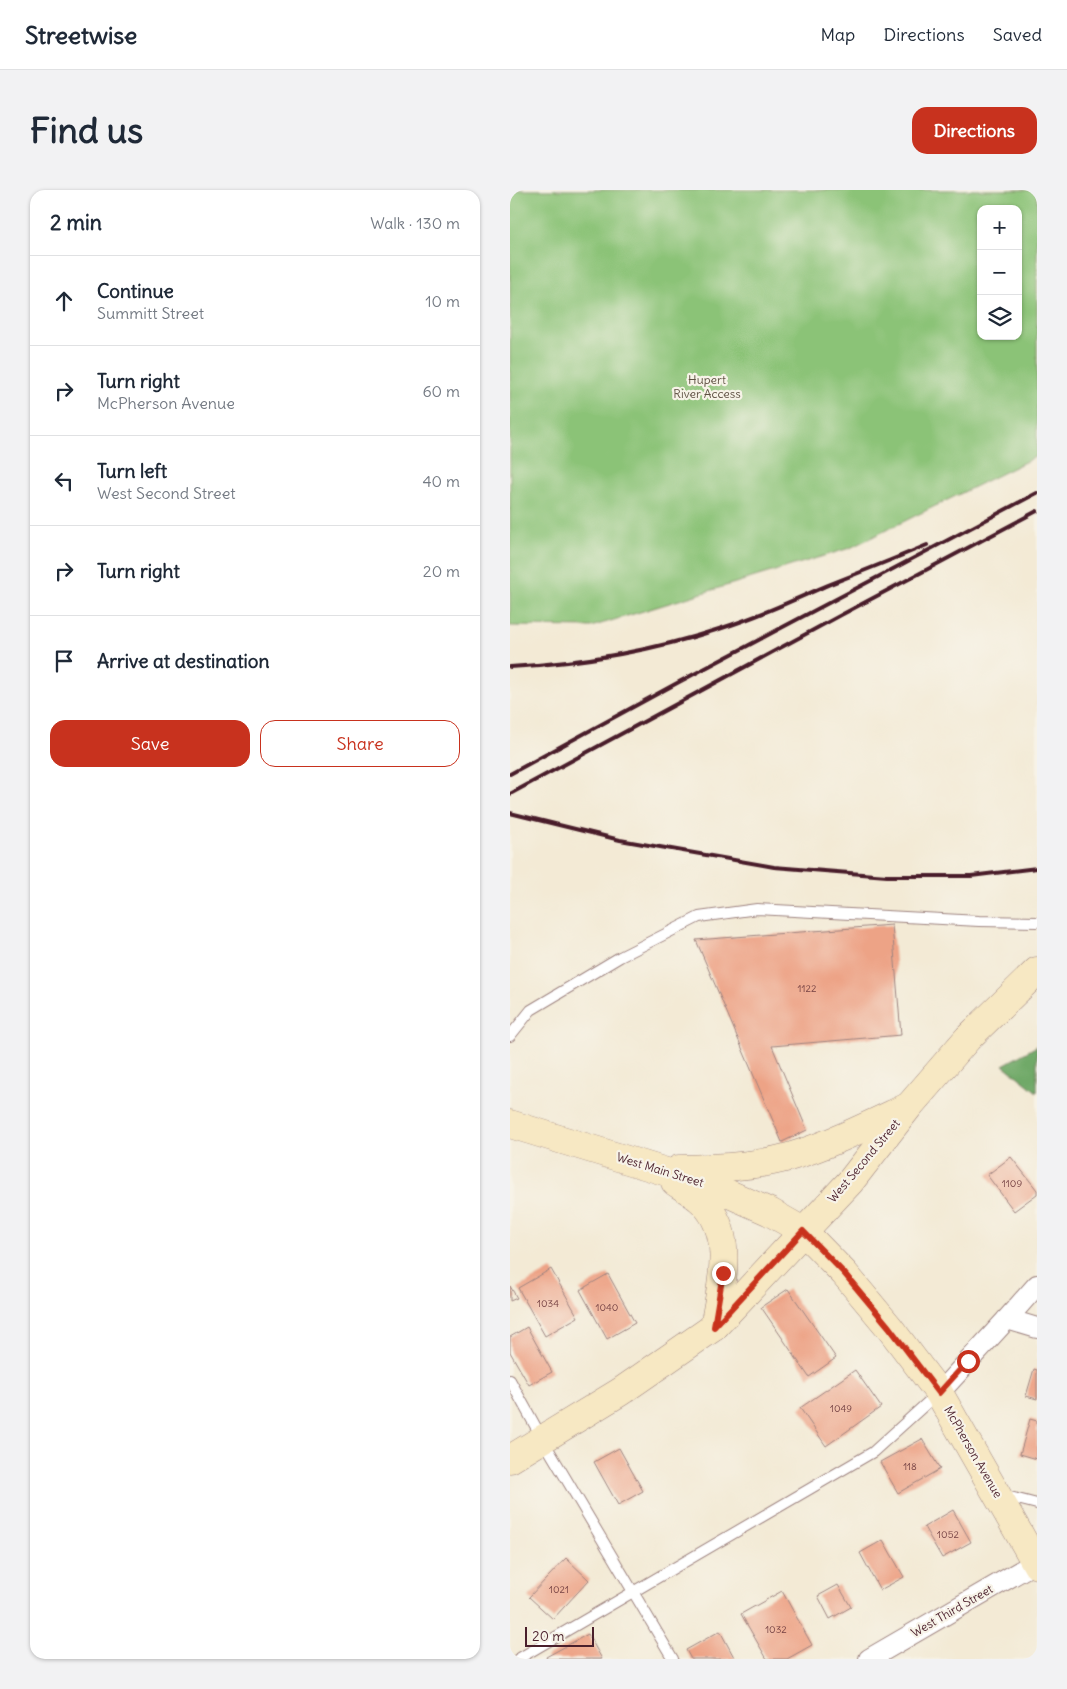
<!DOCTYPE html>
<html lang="en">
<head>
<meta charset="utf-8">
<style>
	body { margin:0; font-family:Delius,sans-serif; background:#f2f2f3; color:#1f2937 }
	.controls { position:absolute; right:15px; top:15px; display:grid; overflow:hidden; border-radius:10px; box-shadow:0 1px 4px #0004 }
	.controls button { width:45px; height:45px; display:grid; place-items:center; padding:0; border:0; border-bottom:1px solid #e0e1e3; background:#fff; color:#1f2937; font:25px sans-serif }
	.scale { position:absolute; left:15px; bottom:12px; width:69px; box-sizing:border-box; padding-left:5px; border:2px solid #4a1f2b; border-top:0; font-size:14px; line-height:18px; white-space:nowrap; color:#4a1f2b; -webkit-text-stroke:4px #f7f3e8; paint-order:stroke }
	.stop { position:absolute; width:15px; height:15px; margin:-11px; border:4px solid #c8321e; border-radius:50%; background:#fff }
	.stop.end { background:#c8321e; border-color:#fff; box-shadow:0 1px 5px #0008 }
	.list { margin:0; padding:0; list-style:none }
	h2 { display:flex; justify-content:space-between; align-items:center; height:65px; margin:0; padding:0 20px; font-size:21px }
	h2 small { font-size:16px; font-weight:400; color:#747a83 }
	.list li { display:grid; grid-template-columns:32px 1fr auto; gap:15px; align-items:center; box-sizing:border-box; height:90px; padding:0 20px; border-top:1px solid #e0e1e3 }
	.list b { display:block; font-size:19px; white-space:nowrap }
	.list p { margin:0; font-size:16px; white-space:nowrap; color:#747a83 }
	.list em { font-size:16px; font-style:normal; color:#747a83 }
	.actions { display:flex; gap:10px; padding:15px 20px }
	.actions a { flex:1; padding:11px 0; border:1px solid #c8321e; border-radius:15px; text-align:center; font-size:18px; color:#c8321e }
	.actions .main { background:#c8321e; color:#fff }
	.icon { flex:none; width:28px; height:28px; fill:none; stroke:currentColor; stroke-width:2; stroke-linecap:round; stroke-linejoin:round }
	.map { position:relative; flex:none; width:527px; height:1469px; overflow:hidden; border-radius:15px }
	header { display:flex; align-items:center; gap:30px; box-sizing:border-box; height:70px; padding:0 25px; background:#fff; border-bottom:1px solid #e0e1e3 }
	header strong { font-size:24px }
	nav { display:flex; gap:28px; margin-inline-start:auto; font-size:18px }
	.intro { display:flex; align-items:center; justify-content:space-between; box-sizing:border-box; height:120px; padding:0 30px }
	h1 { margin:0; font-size:35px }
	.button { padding:12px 22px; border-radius:15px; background:#c8321e; color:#fff; font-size:18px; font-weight:700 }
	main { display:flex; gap:30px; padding:0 30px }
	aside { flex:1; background:#fff; border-radius:15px; box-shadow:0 1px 4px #0004 }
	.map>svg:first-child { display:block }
</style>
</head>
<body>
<header>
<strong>Streetwise</strong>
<nav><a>Map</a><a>Directions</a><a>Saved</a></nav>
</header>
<div class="intro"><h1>Find us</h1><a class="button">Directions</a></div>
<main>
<aside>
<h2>2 min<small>Walk · 130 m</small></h2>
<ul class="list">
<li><svg class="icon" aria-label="ahead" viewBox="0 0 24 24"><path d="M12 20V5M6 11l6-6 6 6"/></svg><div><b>Continue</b><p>Summitt Street</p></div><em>10 m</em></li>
<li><svg class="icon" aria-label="right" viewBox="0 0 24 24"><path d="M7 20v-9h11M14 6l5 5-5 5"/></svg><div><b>Turn right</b><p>McPherson Avenue</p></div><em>60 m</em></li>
<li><svg class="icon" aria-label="left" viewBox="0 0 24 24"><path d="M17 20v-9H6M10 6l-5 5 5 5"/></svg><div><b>Turn left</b><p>West Second Street</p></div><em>40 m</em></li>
<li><svg class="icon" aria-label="right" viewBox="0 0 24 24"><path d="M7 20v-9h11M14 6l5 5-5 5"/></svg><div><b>Turn right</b></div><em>20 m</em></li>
<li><svg class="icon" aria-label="arrive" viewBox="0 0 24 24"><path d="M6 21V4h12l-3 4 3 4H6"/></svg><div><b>Arrive at destination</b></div></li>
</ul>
<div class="actions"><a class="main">Save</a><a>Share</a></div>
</aside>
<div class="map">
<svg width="527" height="1469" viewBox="0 0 527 1469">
	<rect width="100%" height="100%" fill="#f7f3e8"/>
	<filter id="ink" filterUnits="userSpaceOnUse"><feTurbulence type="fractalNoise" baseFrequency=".02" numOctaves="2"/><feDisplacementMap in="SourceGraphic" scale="10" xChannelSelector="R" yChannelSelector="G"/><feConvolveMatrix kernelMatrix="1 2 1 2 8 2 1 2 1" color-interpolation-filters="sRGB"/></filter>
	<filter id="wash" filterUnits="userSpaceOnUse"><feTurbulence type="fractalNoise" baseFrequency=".0096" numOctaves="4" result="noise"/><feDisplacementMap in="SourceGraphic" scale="20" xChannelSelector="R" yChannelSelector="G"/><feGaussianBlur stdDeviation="1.12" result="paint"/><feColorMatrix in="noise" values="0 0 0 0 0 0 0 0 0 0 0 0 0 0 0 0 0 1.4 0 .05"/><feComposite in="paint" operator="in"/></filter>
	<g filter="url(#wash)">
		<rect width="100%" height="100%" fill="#f3ead5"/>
		<path fill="#8bc377" stroke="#6a7151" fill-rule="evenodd" d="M0 0H527V266L340 358 81 437 0 436ZM471 19H508V146H471Z"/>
		<polygon fill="#70a968" stroke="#5d644a" points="527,856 527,902 493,875"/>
		<g id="blocks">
			<g fill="#eda386">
				<polygon points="382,735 391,845 262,856 297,940 272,952 186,750"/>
				<polygon points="501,967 527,1000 527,1004 504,1021 477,985"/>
				<polygon points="41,1079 68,1127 35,1146 8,1098"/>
				<polygon points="98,1084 125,1133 97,1149 70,1100"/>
				<polygon points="0,1096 7,1108 0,1111"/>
				<polygon points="278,1099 326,1168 299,1187 251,1117"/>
				<polygon points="17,1137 42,1182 19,1195 0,1162 0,1147"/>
				<polygon points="524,1179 527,1180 527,1209 516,1206"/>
				<polygon points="345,1180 371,1217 316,1256 290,1218"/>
				<polygon points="520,1229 527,1231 527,1269 510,1264"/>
				<polygon points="412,1249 430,1279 388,1303 370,1272"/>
				<polygon points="109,1258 133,1301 108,1315 84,1272"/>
				<polygon points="443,1320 461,1352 432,1368 414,1337"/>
				<polygon points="373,1350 394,1387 370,1400 350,1363"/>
				<polygon points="56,1368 79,1390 43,1429 19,1407"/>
				<polygon points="328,1395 341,1417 320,1429 308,1406"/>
				<polygon points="272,1401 302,1455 277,1469 257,1469 231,1424"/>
				<polygon points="210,1441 225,1469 181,1469 176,1460"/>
				<polygon points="78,1444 92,1469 37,1469 36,1467"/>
			</g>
		</g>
	</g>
	<g filter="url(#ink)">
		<use href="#blocks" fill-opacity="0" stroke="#9e8480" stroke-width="1"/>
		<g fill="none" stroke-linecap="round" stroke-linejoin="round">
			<g stroke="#9e8480" stroke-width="12">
				<g id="lane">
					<polyline points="0,846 21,820 110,767 189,727 247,719 469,731 527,732"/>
					<polyline points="0,1190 33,1250 163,1469"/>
					<polyline points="492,1305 527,1314"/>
					<polyline points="8,1469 363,1262 428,1203"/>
				</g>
			</g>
			<g stroke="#9e8480" stroke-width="22">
				<g id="street">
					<polyline points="497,1129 527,1138"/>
					<polyline points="429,1203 497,1129 527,1095"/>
					<polyline points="359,1469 526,1372"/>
				</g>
			</g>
			<g stroke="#9e8480" stroke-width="29">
				<g id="secondary">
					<polyline points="0,934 199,995 260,1022 293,1041 334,1083 379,1137 429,1203 527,1375"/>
					<path d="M169 979C205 978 243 977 279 967 319 955 357 936 395 918"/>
					<path d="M165 992C174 998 185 1004 193 1012 226 1045 211 1096 204 1137"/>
					<polyline points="0,1269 110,1202 204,1137 340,992 400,915 458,848 527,781"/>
				</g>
			</g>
			<use href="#lane" stroke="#fff" stroke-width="10"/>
			<use href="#street" stroke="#fff" stroke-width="20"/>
			<use href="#secondary" stroke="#f7e8c3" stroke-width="28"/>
			<g stroke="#4a1f2b" stroke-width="4">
				<path d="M0 477C71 473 142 461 209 439 247 427 282 411 318 395 351 382 384 369 417 355"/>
				<polyline points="0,584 169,492 527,303"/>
				<polyline points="0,604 331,425 527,321"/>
				<polyline points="0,623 110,650 264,677 377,686 461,686 527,678"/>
			</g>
		</g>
	</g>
	<g fill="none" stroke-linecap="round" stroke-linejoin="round" filter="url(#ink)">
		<polyline stroke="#c8321e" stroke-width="6" points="213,1083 204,1137 293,1041 334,1083 379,1137 429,1203 458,1171"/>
	</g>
	<g text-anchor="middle" stroke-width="4.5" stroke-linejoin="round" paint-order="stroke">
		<g font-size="10" fill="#734042">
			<text x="297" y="802">1122</text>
			<text x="502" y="997">1109</text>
			<text x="38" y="1117">1034</text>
			<text x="97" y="1121">1040</text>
			<text x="331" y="1222">1049</text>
			<text x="400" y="1280">118</text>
			<text x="438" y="1348">1052</text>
			<text x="49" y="1403">1021</text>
			<text x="266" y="1443">1032</text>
		</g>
		<g font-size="12" fill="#5e5042" stroke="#f7f3e8">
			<text x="197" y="194">Hupert<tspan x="197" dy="14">River Access</tspan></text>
		</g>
		<g font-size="12" fill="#4a1f2b" stroke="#f7f3e8">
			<text transform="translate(354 971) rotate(-50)" y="4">West Second Street</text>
			<text transform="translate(150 980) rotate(17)" y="4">West Main Street</text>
			<text transform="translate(463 1262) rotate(60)" y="4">McPherson Avenue</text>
			<text transform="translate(442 1421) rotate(-30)" y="4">West Third Street</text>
		</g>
	</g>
</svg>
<div class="controls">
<button>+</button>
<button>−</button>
<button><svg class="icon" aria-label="layers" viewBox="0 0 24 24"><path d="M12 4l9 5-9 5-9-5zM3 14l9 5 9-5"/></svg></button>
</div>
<div class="scale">20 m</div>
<div class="stop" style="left:458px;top:1171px"></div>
<div class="stop end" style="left:213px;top:1083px"></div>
</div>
</main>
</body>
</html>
